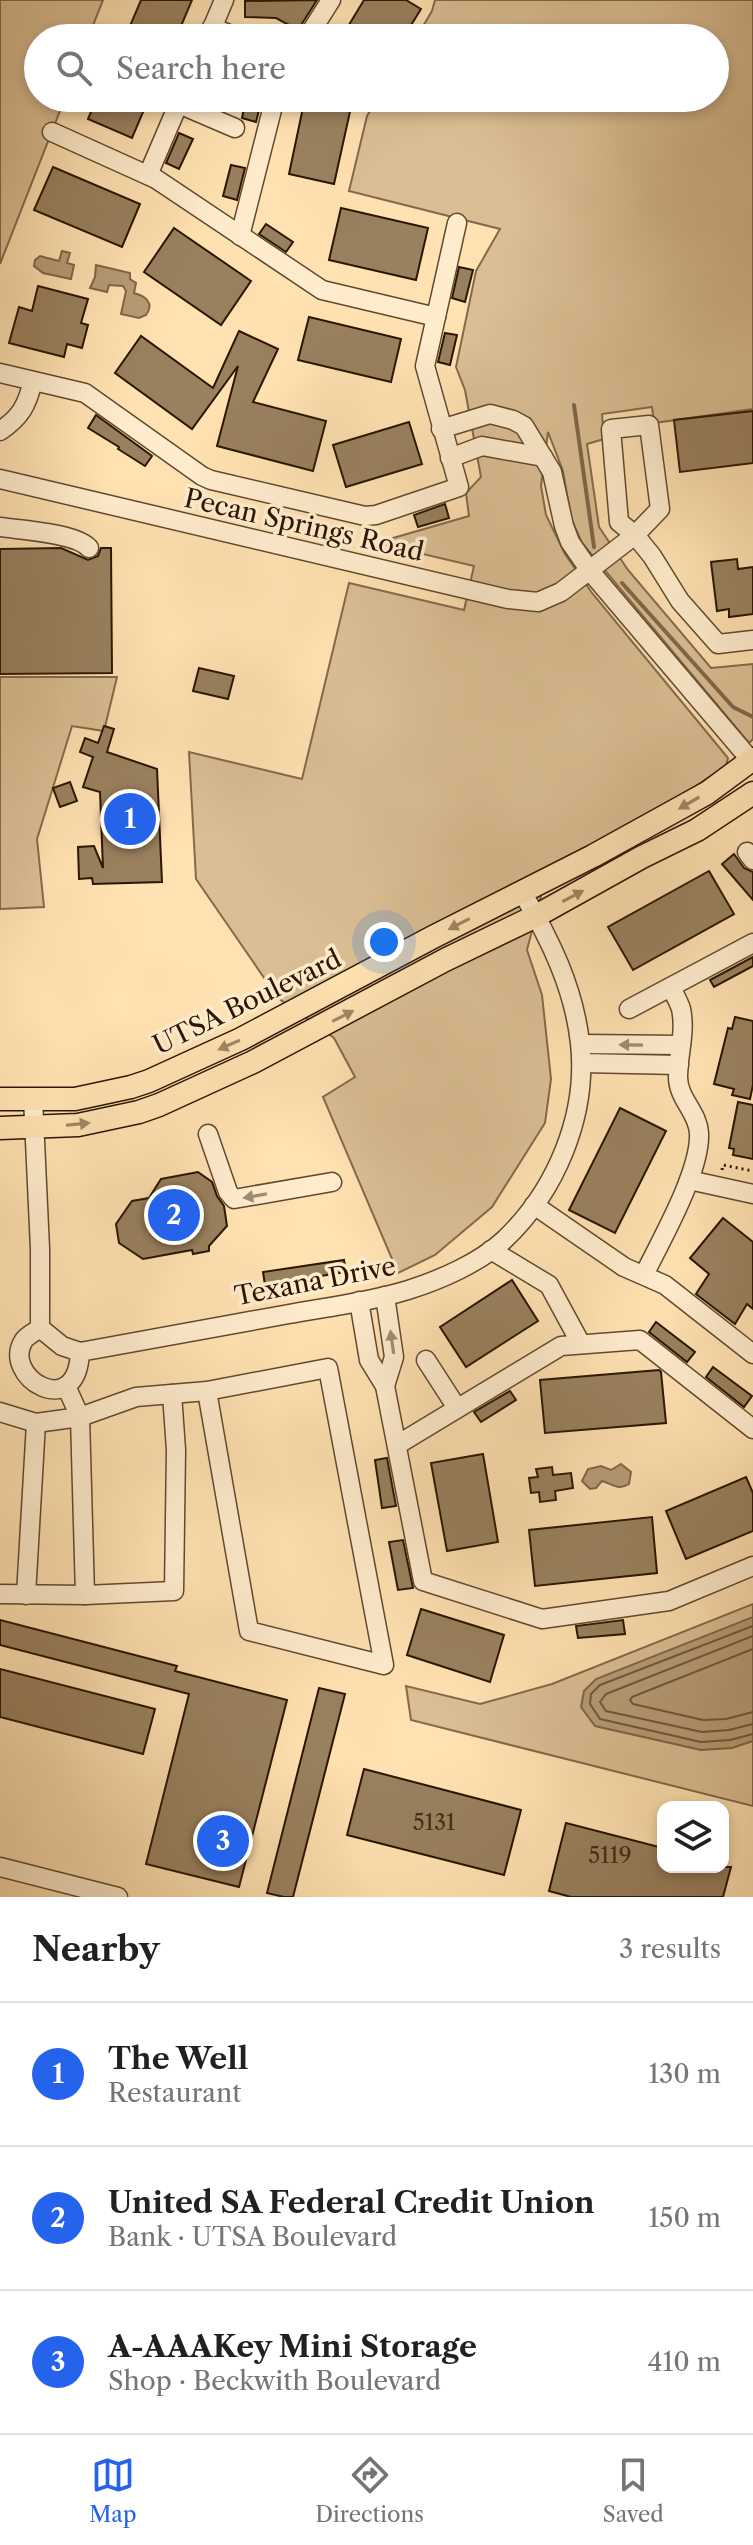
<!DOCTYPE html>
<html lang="en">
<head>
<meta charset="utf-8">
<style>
	body { margin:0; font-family:"Libre Caslon Text",serif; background:#f6f6f6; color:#202124 }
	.controls { position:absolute; right:24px; bottom:24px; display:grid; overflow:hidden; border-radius:16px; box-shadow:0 4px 12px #0003 }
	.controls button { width:72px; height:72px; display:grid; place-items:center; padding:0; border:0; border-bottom:2px solid #e0e0e0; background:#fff; color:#202124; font:40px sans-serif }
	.you { position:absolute; left:384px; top:942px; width:28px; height:28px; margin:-20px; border:6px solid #fff; border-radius:50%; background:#1a73e8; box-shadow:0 0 0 12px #1a73e833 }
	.badge { display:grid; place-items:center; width:52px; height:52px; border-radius:50%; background:#2563eb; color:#fff; font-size:26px; font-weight:700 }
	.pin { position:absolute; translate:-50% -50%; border:4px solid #fff; box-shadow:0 2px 8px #0006 }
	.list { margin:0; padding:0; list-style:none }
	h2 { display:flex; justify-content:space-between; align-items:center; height:104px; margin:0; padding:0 32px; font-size:34px }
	h2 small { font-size:26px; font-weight:400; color:#757577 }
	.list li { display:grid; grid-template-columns:52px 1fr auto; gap:24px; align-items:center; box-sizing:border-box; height:144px; padding:0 32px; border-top:2px solid #e0e0e0 }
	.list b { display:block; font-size:30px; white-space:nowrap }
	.list p { margin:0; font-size:26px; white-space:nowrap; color:#757577 }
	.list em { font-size:26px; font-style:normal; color:#757577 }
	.icon { flex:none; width:44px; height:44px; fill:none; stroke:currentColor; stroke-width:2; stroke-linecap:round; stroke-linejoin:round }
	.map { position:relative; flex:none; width:753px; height:1897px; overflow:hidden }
	.search { position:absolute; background:#fff; box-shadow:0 4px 12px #0003; left:24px; right:24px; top:24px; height:88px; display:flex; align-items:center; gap:20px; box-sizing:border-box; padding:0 28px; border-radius:44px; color:#757577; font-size:30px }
	.sheet { height:536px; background:#fff }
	nav { display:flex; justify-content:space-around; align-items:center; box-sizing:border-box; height:112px; border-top:2px solid #e0e0e0; background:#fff; font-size:22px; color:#757577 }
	nav a { display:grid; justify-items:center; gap:4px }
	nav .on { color:#2563eb }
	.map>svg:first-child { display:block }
</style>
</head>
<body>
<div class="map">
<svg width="753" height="1897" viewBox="0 0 753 1897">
	<rect width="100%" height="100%" fill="#ffe1b2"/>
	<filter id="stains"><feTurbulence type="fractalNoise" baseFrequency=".0025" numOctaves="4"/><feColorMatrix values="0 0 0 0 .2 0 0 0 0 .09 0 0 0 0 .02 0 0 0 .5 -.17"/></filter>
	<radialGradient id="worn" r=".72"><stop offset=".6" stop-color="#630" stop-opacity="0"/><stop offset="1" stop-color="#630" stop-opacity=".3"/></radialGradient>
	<g fill="#dbbe94" stroke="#836a4b" stroke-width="2">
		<polygon points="0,0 103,0 88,38 38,38 38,98 65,98 0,264"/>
		<polygon points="435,0 753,0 753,409 654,423 652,407 602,414 604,439 587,444 599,527 628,570 711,668 753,664 753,739 749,743 582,543 571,518 563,471 548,432 541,486 546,515 565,554 592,593 728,758 726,766 667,805 548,869 527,950 542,995 551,1079 545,1123 492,1207 435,1255 398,1273 323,1097 355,1077 334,1038 278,998 196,879 189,752 302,779 349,583 464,610 474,566 376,543 469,516 466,493 481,477 465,390 456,367 476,271 500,229 349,191 367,116 378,98 715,98 715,38 416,38 432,11"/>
		<polygon points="0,677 117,677 104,731 72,726 37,839 44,907 0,909"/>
		<polygon points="753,1604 753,1806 411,1720 406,1686 480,1704 552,1684"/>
	</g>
	<g fill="#b79c76" stroke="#7f6648" stroke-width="2">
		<polygon points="62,251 70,253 67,263 74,265 71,279 43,273 34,266 35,260 40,256 59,261"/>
		<path d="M96 265 130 273V279L136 283 134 293C145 296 155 303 146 315L139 318 121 314 126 291 123 286 109 285 107 292 90 288 95 277Z"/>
		<path d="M621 1464 631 1472 629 1484C618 1491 613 1484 602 1481L596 1488 590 1489 582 1481 588 1469 601 1466 611 1470Z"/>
		<polygon points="753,1617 753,1741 732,1748 701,1750 595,1726 581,1707 584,1691 596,1679"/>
	</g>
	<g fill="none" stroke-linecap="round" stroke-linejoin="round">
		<g stroke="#71593c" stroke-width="2">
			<polyline points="753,1626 600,1685 591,1694 590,1704 600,1719 701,1742 730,1740 753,1734"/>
			<polyline points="753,1636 606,1694 600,1702 606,1711 702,1732 729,1730 753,1724"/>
			<polyline points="753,1649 632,1697 630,1700 633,1704 703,1720 726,1719 753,1712"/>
		</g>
		<g stroke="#7f6648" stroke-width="4">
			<polyline points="574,405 594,547"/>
			<polyline points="622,583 733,707 753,717"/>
		</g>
	</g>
	<g fill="#99805e" stroke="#2b1602" stroke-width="2">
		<polygon points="141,0 192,0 176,38 160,38 130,26"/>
		<polygon points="317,0 298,30 276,18 245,17 245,1"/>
		<polygon points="364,0 406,0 421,9 403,38 341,38"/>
		<polygon points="97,98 149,98 132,138 88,119"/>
		<polygon points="246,98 262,98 256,122 242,118"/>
		<polygon points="305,98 353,98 334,184 289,174"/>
		<polygon points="179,133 193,139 179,169 166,163"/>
		<polygon points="231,165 245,168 237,200 223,196"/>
		<polygon points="53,167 140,204 122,247 34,210"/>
		<polygon points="341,208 428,228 416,280 329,260"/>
		<polygon points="266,224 293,242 286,252 259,234"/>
		<polygon points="174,228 251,281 221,325 144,272"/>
		<polygon points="459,267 473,270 465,302 452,298"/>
		<polygon points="38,286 88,299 81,323 88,325 82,348 67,344 64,357 9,343 19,307 32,311"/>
		<polygon points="309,317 401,339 391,382 298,360"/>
		<polygon points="239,331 278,349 253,402 326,421 313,471 217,446 238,366 192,429 115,373 141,336 213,388"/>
		<polygon points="445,333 457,335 450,365 438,362"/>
		<polygon points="753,411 753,463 680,472 674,420"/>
		<polygon points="96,415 152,456 145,466 118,449 119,447 88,428"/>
		<polygon points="409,422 422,464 346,487 333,445"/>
		<polygon points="445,504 449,518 418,527 414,515"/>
		<polygon points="61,548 88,560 98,556 101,548 111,548 112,673 0,674 0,549"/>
		<polygon points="737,559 738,569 753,567 753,614 729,617 729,609 717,611 711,562"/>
		<polygon points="199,668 234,676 228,699 193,691"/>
		<polygon points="104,726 114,729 107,752 157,769 162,882 93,884 92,878 79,879 78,847 94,846 103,868 100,792 83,787 93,757 80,752 85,738 98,743"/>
		<polygon points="70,782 77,801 60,807 53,788"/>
		<polygon points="734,854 744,868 753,872 753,900 722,864"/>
		<polygon points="709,871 734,914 633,970 608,927"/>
		<polygon points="753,957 753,966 714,987 710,980"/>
		<polygon points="735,1017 753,1021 753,1085 750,1099 732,1095 734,1089 714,1084 728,1028 732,1029"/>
		<polygon points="738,1102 753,1105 753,1159 733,1155 734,1149 729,1148"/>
		<polygon points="620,1108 666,1131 615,1233 569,1210"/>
		<polygon points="198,1172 212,1182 217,1196 224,1206 227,1226 209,1246 209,1251 193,1254 192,1250 143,1259 119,1243 116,1224 132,1201 149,1198 161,1179"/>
		<polygon points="723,1218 753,1242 753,1309 747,1304 735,1324 696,1294 709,1274 690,1258"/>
		<polygon points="344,1260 346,1272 265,1285 263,1272"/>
		<polygon points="512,1280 538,1321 466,1367 440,1327"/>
		<polygon points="656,1322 695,1352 687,1362 649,1332"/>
		<polygon points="713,1367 752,1396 744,1407 706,1377"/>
		<polygon points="659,1370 661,1372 666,1423 545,1433 540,1380"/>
		<polygon points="510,1391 516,1400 481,1422 474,1412"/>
		<polygon points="483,1454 498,1542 447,1551 431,1463"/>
		<polygon points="387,1458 396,1506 382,1508 375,1460"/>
		<polygon points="552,1467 553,1475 571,1473 573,1488 555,1491 556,1500 540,1502 539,1492 531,1493 529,1478 538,1477 536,1469"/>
		<polygon points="746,1477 753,1493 753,1531 686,1559 666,1511"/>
		<polygon points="652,1517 657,1573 535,1586 529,1530"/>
		<polygon points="403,1540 413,1588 398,1590 389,1542"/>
		<polygon points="421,1609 504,1635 490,1682 407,1655"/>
		<polygon points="0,1620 177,1666 175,1671 287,1700 239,1887 146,1864 189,1694 0,1645"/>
		<polygon points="623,1620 625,1634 578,1638 576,1626"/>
		<polygon points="0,1669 155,1709 143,1754 0,1717"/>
		<polygon points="319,1688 345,1694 293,1897 284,1897 267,1893"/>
		<polygon points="364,1769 521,1810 504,1875 347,1835"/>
		<polygon points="566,1823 663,1848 663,1867 731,1867 723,1897 571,1897 549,1891"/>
	</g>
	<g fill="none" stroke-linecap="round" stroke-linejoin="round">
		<g stroke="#60492e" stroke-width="21">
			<g id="minor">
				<polyline points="212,27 238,38"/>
				<polyline points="208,38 224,0"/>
				<polyline points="307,38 331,0"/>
				<polyline points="179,104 235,128"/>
				<polyline points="52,132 156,179 322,290 436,317"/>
				<polyline points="148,175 181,98"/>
				<polyline points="240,236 275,98"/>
				<polyline points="0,373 85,393 202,476 211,480 365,516 376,515 459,487 425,366 457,223"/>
				<polygon points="649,425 660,509 635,535 619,522 611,429"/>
				<polyline points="441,429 490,414 513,420 524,426 552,472 564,526 570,542 590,571 753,763"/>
				<path d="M0 431C21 417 27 405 33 381"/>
				<polyline points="450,458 482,446 543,457"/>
				<polyline points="0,479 508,599 538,602 561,592 635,535 652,556 680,601 718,644 753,640"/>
				<path d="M0 527C21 530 76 533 89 548"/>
				<polyline points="747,852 753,860"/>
				<polyline points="629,1009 753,943"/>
				<polyline points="581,1044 681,1045"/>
				<polyline points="582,1063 679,1065"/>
				<polyline points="33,1098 40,1249 40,1328 62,1346 80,1352"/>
				<polyline points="208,1134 228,1192 234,1199 332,1182"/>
				<polyline points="689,1180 753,1194"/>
				<polyline points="534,1205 624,1267 665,1285 753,1354"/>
				<polyline points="491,1250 549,1285 581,1344"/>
				<path d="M644 1275C661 1240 701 1171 699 1133 698 1112 678 1099 678 1077 678 1055 686 1031 681 1009 679 1002 674 994 671 987"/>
				<polyline points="359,1301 369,1360 385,1386 423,1581 542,1619 669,1601 753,1566"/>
				<path d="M40 1328C35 1332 28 1335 24 1340 0 1376 77 1424 80 1352 149 1339 219 1327 289 1314 328 1307 369 1302 408 1290 440 1280 479 1263 504 1240 556 1191 588 1115 580 1043 574 988 550 939 522 892"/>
				<polyline points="426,1360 457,1408"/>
				<polyline points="66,1386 80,1417 85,1595"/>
				<polyline points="385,1386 394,1357 385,1296"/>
				<polyline points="0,1412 36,1423 80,1417 136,1397 207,1391 328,1368 384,1665 249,1631 207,1391"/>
				<polyline points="397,1445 561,1346 640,1340 753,1429"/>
				<polyline points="0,1594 85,1595 174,1591 176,1450 172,1394"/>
				<polyline points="26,1595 36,1423"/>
				<polyline points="0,1867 118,1897"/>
			</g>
		</g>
		<g stroke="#2b1602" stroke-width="25">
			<g id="major">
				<polyline points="0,1099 75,1099 131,1087 149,1081 241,1039 433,937 593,856 707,793 753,759"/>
				<polyline points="0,1128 78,1125 139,1112 159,1105 253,1062 445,960 536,916 642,857 697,830 753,793"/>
			</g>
		</g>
		<polyline stroke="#2b1602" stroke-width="3" stroke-dasharray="2 4" stroke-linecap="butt" points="722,1170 723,1165 753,1171"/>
		<use href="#minor" stroke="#ffeccd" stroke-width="18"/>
		<use href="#major" stroke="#ffe1b2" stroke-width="22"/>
	</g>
	<defs><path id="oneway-solid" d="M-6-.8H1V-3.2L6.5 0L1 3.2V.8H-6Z" transform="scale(2)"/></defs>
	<g fill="#a08663">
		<use href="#oneway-solid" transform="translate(689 803) rotate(150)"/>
		<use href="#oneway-solid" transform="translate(573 896) rotate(-28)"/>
		<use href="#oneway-solid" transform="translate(459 924) rotate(153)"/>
		<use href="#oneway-solid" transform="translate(343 1016) rotate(-27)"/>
		<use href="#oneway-solid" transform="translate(229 1045) rotate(156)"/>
		<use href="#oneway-solid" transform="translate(78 1124) rotate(-6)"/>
	</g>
	<g fill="#a08c72">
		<use href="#oneway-solid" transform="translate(631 1045) rotate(-179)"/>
		<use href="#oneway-solid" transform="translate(255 1196) rotate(170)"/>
		<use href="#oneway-solid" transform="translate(392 1342) rotate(-98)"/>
	</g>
	<g text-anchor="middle" stroke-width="7" stroke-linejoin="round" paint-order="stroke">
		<g font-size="22" fill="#463019">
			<text x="434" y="1830">5131</text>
			<text x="610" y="1863">5119</text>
		</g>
		<g font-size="26" fill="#2b1602" stroke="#ffeccd">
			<text transform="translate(304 525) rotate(13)" y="9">Pecan Springs Road</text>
			<text transform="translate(247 1002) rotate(-26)" y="9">UTSA Boulevard</text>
			<text transform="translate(315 1281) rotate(-11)" y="9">Texana Drive</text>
		</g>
	</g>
	<rect width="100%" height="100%" filter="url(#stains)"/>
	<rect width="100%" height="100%" fill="url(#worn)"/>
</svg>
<div class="controls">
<button><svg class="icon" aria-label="layers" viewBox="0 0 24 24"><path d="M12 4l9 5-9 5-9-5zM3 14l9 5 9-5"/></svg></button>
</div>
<div class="you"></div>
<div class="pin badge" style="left:130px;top:819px">1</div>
<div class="pin badge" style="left:174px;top:1215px">2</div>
<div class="pin badge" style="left:223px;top:1841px">3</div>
<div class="search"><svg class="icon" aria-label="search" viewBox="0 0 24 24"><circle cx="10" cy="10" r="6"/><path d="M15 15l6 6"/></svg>Search here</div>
</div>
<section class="sheet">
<h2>Nearby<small>3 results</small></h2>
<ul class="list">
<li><span class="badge">1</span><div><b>The Well</b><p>Restaurant</p></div><em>130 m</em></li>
<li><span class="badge">2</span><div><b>United SA Federal Credit Union</b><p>Bank · UTSA Boulevard</p></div><em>150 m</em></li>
<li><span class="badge">3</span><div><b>A-AAAKey Mini Storage</b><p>Shop · Beckwith Boulevard</p></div><em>410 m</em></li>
</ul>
</section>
<nav>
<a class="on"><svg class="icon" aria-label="map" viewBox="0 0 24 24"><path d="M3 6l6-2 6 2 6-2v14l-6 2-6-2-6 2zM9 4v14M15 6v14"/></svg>Map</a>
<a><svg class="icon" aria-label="directions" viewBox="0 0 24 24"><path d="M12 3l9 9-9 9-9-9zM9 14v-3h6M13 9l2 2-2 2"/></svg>Directions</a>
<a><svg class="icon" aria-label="saved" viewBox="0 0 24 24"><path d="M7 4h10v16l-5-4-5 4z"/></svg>Saved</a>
</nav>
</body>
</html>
